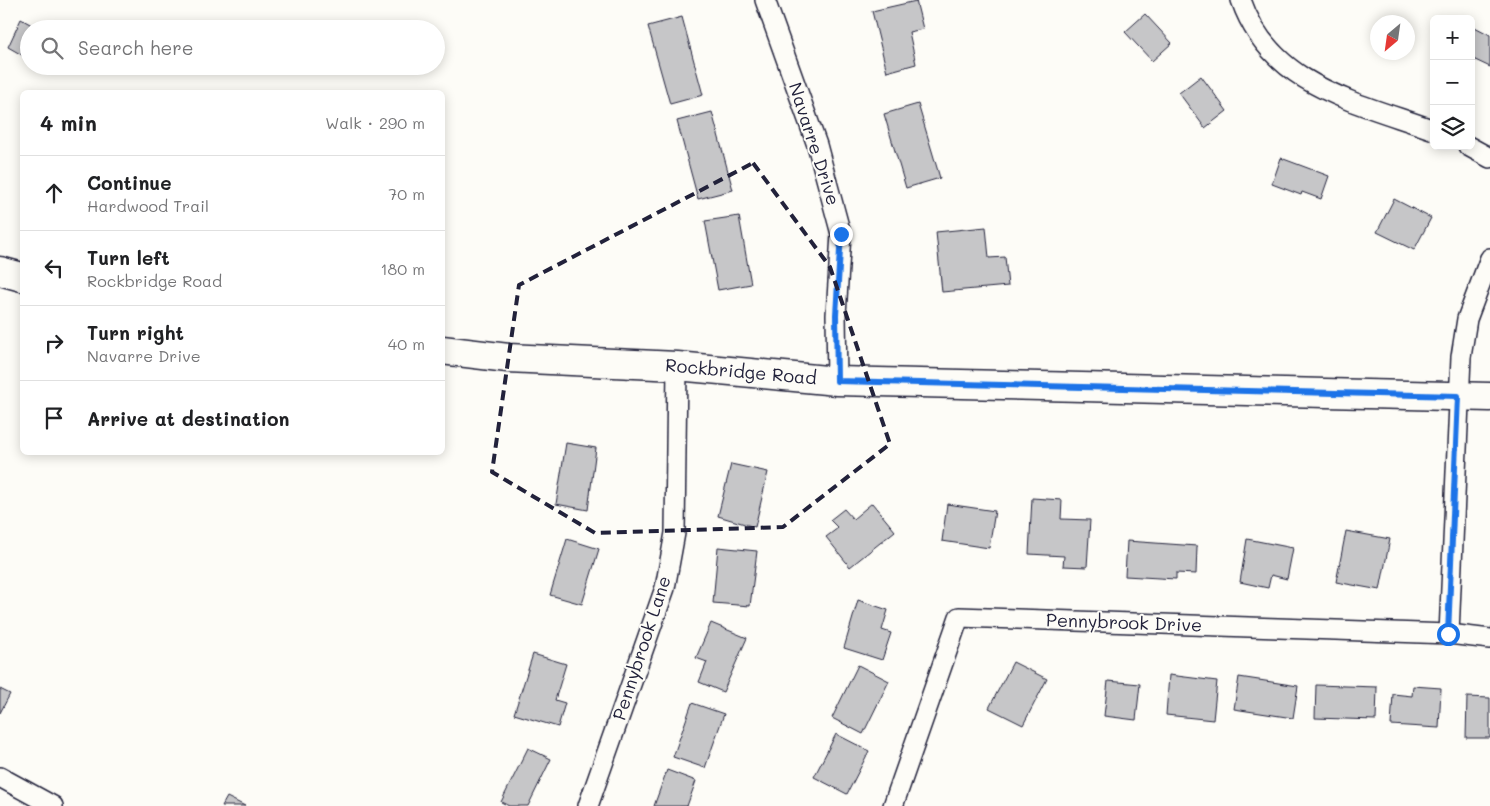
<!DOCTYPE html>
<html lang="en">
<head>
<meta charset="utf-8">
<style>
	body { margin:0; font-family:Mali,sans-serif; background:#f6f6f6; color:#202124 }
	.controls { position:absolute; right:15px; top:15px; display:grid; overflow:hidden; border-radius:8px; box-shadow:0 2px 12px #0003 }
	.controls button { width:45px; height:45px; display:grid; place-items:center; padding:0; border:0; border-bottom:1px solid #e0e0e0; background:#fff; color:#202124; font:25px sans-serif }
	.compass { position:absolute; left:1370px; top:15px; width:45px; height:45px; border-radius:50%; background:#fff; box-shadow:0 2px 12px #0003; rotate:209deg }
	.stop { position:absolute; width:15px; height:15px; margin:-11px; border:4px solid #1a73e8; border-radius:50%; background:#fff }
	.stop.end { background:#1a73e8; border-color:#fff; box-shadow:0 1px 5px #0008 }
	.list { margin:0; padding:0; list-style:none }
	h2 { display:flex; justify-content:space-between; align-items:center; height:65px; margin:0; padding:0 20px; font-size:21px }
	h2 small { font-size:16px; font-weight:400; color:#757577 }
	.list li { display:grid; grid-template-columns:32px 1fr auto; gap:15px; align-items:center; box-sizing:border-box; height:75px; padding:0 20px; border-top:1px solid #e0e0e0 }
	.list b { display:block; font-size:19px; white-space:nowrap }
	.list p { margin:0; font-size:16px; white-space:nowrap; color:#757577 }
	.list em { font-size:16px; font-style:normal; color:#757577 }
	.icon { flex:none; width:28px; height:28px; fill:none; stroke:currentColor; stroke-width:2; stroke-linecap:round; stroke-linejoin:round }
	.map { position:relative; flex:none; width:1490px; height:806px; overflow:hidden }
	.search { position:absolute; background:#fff; box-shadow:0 2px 12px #0003; left:20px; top:20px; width:425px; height:55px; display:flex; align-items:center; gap:12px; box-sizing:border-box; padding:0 18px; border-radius:28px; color:#757577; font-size:19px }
	.panel { position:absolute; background:#fff; box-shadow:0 2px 12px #0003; left:20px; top:90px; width:425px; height:365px; border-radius:8px }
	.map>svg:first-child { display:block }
</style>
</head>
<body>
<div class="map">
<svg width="1490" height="806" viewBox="0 0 1490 806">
	<rect width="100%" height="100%" fill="#fdfcf7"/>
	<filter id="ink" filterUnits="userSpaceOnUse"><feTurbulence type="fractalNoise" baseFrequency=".02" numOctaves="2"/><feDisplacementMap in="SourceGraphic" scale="10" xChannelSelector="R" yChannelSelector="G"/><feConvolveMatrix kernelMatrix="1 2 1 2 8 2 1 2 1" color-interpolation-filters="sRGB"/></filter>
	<g filter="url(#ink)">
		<g fill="#c6c6c8" stroke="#22223b">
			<polygon points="916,1 923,29 909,32 916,64 887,72 872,11"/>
			<polygon points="1145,14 1172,43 1152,61 1125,32"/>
			<polygon points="682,17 703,95 670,104 648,26"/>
			<polygon points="21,19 39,29 29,29 29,59 8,47"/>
			<polygon points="1471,25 1490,35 1490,67 1471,58"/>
			<polygon points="1201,76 1227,111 1205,128 1179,93"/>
			<polygon points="918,104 940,178 906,188 884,114"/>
			<polygon points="712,112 733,190 698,199 677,121"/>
			<polygon points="1281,158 1329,176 1321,199 1302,192 1301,195 1272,184"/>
			<polygon points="1394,199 1431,218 1414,250 1377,232"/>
			<polygon points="739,216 751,284 718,290 705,221"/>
			<polygon points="986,227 989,258 1005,257 1008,286 942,292 936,232"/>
			<polygon points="566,443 596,448 588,510 556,504"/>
			<polygon points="731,464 768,472 755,527 718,516"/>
			<polygon points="1032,498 1062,500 1061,519 1090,520 1087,567 1063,566 1064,556 1029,554"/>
			<polygon points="872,503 895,531 850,567 826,537 838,528 830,520 844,509 853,519"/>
			<polygon points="947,504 995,511 989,548 942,541"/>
			<polygon points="1346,531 1390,539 1380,590 1336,582"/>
			<polygon points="567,539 599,549 582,604 550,595"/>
			<polygon points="1247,539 1293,548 1287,579 1271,575 1268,588 1240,582"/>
			<polygon points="1127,541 1197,546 1196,574 1176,573 1176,579 1125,576"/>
			<polygon points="718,547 757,551 750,606 713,603"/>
			<polygon points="858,600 888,610 882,630 891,633 882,660 844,648"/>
			<polygon points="711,623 747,638 723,692 699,682 707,662 696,658"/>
			<polygon points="533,654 566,664 555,700 565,703 558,727 514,714"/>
			<polygon points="1013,662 1047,679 1023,725 989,708"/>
			<polygon points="858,665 889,681 863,734 832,718"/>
			<polygon points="1169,675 1217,681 1213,720 1166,715"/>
			<polygon points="1239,677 1298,686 1293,718 1234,709"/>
			<polygon points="1108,681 1140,684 1136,720 1104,716"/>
			<polygon points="1316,685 1377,687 1376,720 1315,718"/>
			<polygon points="1413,686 1441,688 1439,728 1391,725 1393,694 1412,696"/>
			<polygon points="0,689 10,694 0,713"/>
			<polygon points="1467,697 1490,698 1490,738 1466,738"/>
			<polygon points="692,703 724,714 705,768 673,757"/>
			<polygon points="836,734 869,751 847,794 814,777"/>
			<polygon points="528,748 551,759 528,806 509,806 501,802"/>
			<polygon points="667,770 696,781 687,806 654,806"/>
			<polygon points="227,797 245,806 222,806"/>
		</g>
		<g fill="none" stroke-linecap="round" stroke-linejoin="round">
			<g stroke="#22223b" stroke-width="22">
				<g id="street">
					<polyline points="765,0 817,145 841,234 836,315 837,381"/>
					<path d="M1241 0C1271 87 1357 102 1434 130"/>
					<polyline points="1468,146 1490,158"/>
					<polyline points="1449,634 1461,357 1467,319 1490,258"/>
					<polyline points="0,777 53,806"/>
					<polyline points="588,806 665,588 675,533 677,366"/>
					<polyline points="893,806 959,617 1449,634 1490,639"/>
				</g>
			</g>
			<g stroke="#22223b" stroke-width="31">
				<g id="secondary">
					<polyline points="0,271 22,277"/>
					<polyline points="442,350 508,358 677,366 837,381 1490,397"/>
				</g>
			</g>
			<use href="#street" stroke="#fdfcf7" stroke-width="19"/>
			<use href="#secondary" stroke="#fdfcf7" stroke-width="28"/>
		</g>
	</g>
	<g fill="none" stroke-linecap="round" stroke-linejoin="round" filter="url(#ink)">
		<polyline stroke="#1a73e8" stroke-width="6" points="841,234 836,315 837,381 1458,396 1448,634"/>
	</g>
	<path fill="none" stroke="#22223b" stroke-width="4" stroke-dasharray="10 6" stroke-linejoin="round" d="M753 163 830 267 890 444 783 527 595 533 492 472 519 285Z"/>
	<g text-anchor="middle" stroke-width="4" stroke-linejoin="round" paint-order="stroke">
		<g font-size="18" fill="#22223b" stroke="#fdfcf7">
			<text transform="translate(814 144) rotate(72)" y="6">Navarre Drive</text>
			<text transform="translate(741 372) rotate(5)" y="6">Rockbridge Road</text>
			<text transform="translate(1124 623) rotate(2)" y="6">Pennybrook Drive</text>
			<text transform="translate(642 648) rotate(-72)" y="6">Pennybrook Lane</text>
		</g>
	</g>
</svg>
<div class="controls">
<button>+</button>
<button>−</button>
<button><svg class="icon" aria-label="layers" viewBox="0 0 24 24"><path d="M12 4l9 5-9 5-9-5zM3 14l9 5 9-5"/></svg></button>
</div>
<svg class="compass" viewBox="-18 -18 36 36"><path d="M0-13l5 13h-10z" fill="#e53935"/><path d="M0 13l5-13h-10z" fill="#757577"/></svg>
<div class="stop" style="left:1448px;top:634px"></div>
<div class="stop end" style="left:841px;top:234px"></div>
<div class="search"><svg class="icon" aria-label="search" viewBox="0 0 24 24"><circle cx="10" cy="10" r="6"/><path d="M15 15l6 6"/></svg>Search here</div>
<section class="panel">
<h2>4 min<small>Walk · 290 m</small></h2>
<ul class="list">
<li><svg class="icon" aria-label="ahead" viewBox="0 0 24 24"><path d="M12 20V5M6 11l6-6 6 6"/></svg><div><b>Continue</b><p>Hardwood Trail</p></div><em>70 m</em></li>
<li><svg class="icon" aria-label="left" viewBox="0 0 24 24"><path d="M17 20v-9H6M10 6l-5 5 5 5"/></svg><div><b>Turn left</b><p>Rockbridge Road</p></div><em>180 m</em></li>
<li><svg class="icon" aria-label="right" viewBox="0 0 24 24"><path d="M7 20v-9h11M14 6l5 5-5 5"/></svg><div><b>Turn right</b><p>Navarre Drive</p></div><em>40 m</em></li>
<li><svg class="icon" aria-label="arrive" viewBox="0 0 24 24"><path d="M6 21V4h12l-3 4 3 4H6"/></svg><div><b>Arrive at destination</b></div></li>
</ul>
</section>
</div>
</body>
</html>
